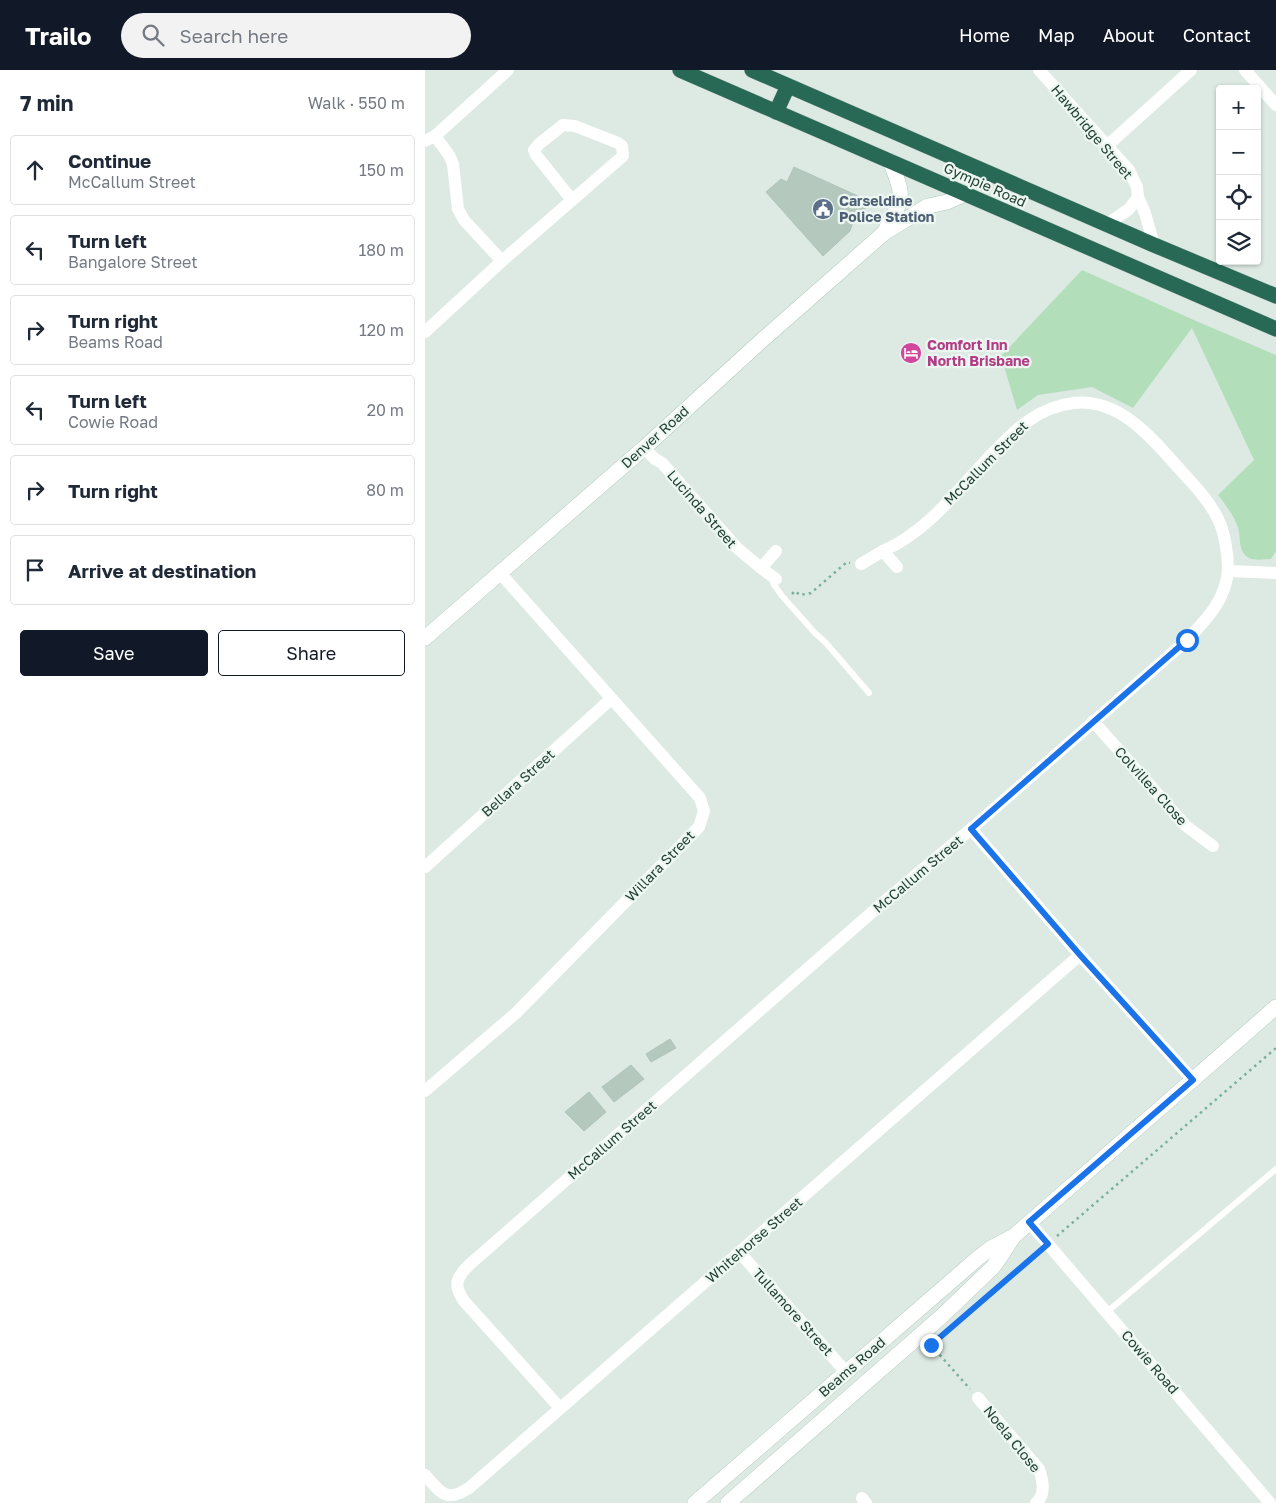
<!DOCTYPE html>
<html lang="en">
<head>
<meta charset="utf-8">
<style>
	body { margin:0; font-family:"Golos Text",sans-serif; background:#f2f2f3; color:#1f2937 }
	.controls { position:absolute; right:15px; top:15px; display:grid; overflow:hidden; border-radius:5px; box-shadow:0 1px 4px #0004 }
	.controls button { width:45px; height:45px; display:grid; place-items:center; padding:0; border:0; border-bottom:1px solid #e0e1e3; background:#fff; color:#1f2937; font:25px sans-serif }
	.stop { position:absolute; width:15px; height:15px; margin:-11px; border:4px solid #1a73e8; border-radius:50%; background:#fff }
	.stop.end { background:#1a73e8; border-color:#fff; box-shadow:0 1px 5px #0008 }
	.list { margin:0; padding:0; list-style:none }
	h2 { display:flex; justify-content:space-between; align-items:center; height:65px; margin:0; padding:0 20px; font-size:21px }
	h2 small { font-size:16px; font-weight:400; color:#747a83 }
	.list li { display:grid; grid-template-columns:32px 1fr auto; gap:15px; align-items:center; box-sizing:border-box; height:70px; margin:0 10px 10px; padding:0 10px; border:1px solid #e0e1e3; border-radius:5px }
	.list b { display:block; font-size:19px; white-space:nowrap }
	.list p { margin:0; font-size:16px; white-space:nowrap; color:#747a83 }
	.list em { font-size:16px; font-style:normal; color:#747a83 }
	.actions { display:flex; gap:10px; padding:15px 20px }
	.actions a { flex:1; padding:11px 0; border:1px solid #111827; border-radius:5px; text-align:center; font-size:18px; color:#111827 }
	.actions .main { background:#111827; color:#fff }
	.icon { flex:none; width:28px; height:28px; fill:none; stroke:currentColor; stroke-width:2; stroke-linecap:round; stroke-linejoin:round }
	.map { position:relative; flex:none; width:851px; height:1433px; overflow:hidden }
	header { display:flex; align-items:center; gap:30px; box-sizing:border-box; height:70px; padding:0 25px; background:#111827; color:#fff }
	header strong { font-size:24px }
	nav { display:flex; gap:28px; margin-inline-start:auto; font-size:18px }
	.search { width:350px; height:45px; background:#f2f2f3; display:flex; align-items:center; gap:12px; box-sizing:border-box; padding:0 18px; border-radius:28px; color:#747a83; font-size:19px }
	main { display:flex }
	aside { flex:1; background:#fff }
	.map>svg:first-child { display:block }
</style>
</head>
<body>
<header>
<strong>Trailo</strong>
<div class="search"><svg class="icon" aria-label="search" viewBox="0 0 24 24"><circle cx="10" cy="10" r="6"/><path d="M15 15l6 6"/></svg>Search here</div>
<nav><a>Home</a><a>Map</a><a>About</a><a>Contact</a></nav>
</header>
<main>
<aside>
<h2>7 min<small>Walk · 550 m</small></h2>
<ul class="list">
<li><svg class="icon" aria-label="ahead" viewBox="0 0 24 24"><path d="M12 20V5M6 11l6-6 6 6"/></svg><div><b>Continue</b><p>McCallum Street</p></div><em>150 m</em></li>
<li><svg class="icon" aria-label="left" viewBox="0 0 24 24"><path d="M17 20v-9H6M10 6l-5 5 5 5"/></svg><div><b>Turn left</b><p>Bangalore Street</p></div><em>180 m</em></li>
<li><svg class="icon" aria-label="right" viewBox="0 0 24 24"><path d="M7 20v-9h11M14 6l5 5-5 5"/></svg><div><b>Turn right</b><p>Beams Road</p></div><em>120 m</em></li>
<li><svg class="icon" aria-label="left" viewBox="0 0 24 24"><path d="M17 20v-9H6M10 6l-5 5 5 5"/></svg><div><b>Turn left</b><p>Cowie Road</p></div><em>20 m</em></li>
<li><svg class="icon" aria-label="right" viewBox="0 0 24 24"><path d="M7 20v-9h11M14 6l5 5-5 5"/></svg><div><b>Turn right</b></div><em>80 m</em></li>
<li><svg class="icon" aria-label="arrive" viewBox="0 0 24 24"><path d="M6 21V4h12l-3 4 3 4H6"/></svg><div><b>Arrive at destination</b></div></li>
</ul>
<div class="actions"><a class="main">Save</a><a>Share</a></div>
</aside>
<div class="map">
<svg width="851" height="1433" viewBox="0 0 851 1433">
	<rect width="100%" height="100%" fill="#ddeae3"/>
	<path fill="#b3deba" d="M657 200 771 251 851 285V481L846 489C838 489 826 492 820 485 813 478 816 467 813 458 809 445 801 436 793 425L829 390 767 258 708 338 667 317 613 325 592 340 576 286Z"/>
	<g fill="#b5c8be" stroke="#afc4b9">
		<polygon points="369,97 444,131 435,149 430,147 425,161 398,186 341,122 356,109 362,112"/>
		<polygon points="245,969 251,978 226,992 221,984"/>
		<polygon points="206,995 219,1009 189,1032 177,1017"/>
		<polygon points="164,1022 181,1042 159,1061 140,1042"/>
	</g>
	<g fill="none" stroke-linecap="round" stroke-linejoin="round">
		<g stroke="#afcbbe" stroke-width="16">
			<g id="secondary">
				<path d="M459 163C478 127 481 130 465 91"/>
				<polyline points="0,568 219,378 335,272 459,163 503,136 522,132 540,124"/>
				<polyline points="270,1433 553,1188 566,1178 589,1166 851,937"/>
				<polyline points="303,1433 517,1246 568,1197 576,1186 588,1167"/>
			</g>
		</g>
		<g stroke="#bbc4c1" stroke-width="16">
			<g id="highway">
				<polyline points="255,0 851,259"/>
				<polyline points="327,0 729,175 851,226"/>
				<polyline points="351,42 363,16"/>
			</g>
		</g>
		<g stroke="#7ab19a" stroke-width="2.5" stroke-dasharray="2.5 4" stroke-linecap="butt">
			<polyline points="367,524 370,521 375,525 386,523 422,492 425,493"/>
			<polyline points="632,1166 851,978"/>
			<polyline points="526,1258 614,1181"/>
			<polyline points="506,1275 545,1319"/>
		</g>
		<g stroke="#fff" stroke-width="6">
			<polyline points="351,509 348,513 357,526 390,563 401,573 444,623"/>
			<polyline points="682,1242 851,1099"/>
		</g>
		<g stroke="#fff" stroke-width="12">
			<polyline points="614,0 704,100 712,117 713,127 720,143 729,175"/>
			<polyline points="820,0 851,35"/>
			<polyline points="10,66 24,85 28,94 33,139 39,150 77,191"/>
			<polyline points="0,71 10,66 83,0"/>
			<polyline points="683,75 766,0"/>
			<polyline points="681,155 704,139 713,127"/>
			<polyline points="0,262 77,191 198,86 197,76 193,73 150,56 138,55 114,74 109,80 111,85 147,130"/>
			<polyline points="219,378 230,389 237,393 312,478 336,498"/>
			<polyline points="351,481 336,498 351,509"/>
			<polyline points="436,494 458,481 472,497"/>
			<polyline points="803,501 851,503"/>
			<polyline points="668,651 761,756 788,776"/>
			<polyline points="546,759 655,885 768,1010"/>
			<polyline points="0,797 186,629"/>
			<polyline points="0,1021 91,943 274,757 279,741 275,728 75,503"/>
			<polyline points="604,1152 845,1433"/>
			<polyline points="315,1183 421,1302"/>
			<path d="M553 1328 614 1399C618 1411 621 1424 611 1433"/>
			<path d="M135 1338 39 1231C28 1215 31 1208 44 1195L461 830 546 759 762 570C781 550 801 530 803 500 803 485 800 463 793 449 785 432 771 417 759 404 730 372 697 328 649 333 612 337 589 361 565 386 533 420 502 462 458 481"/>
			<path d="M0 1405C16 1423 21 1433 44 1418L655 885"/>
			<polyline points="437,1428 441,1433"/>
		</g>
		<use href="#secondary" stroke="#fff" stroke-width="15"/>
		<use href="#highway" stroke="#276955" stroke-width="15"/>
	</g>
	<g fill="none" stroke-linecap="round" stroke-linejoin="round">
		<polyline stroke="#1a73e8" stroke-width="6" points="506,1275 623,1174 604,1152 768,1010 655,885 546,759 762,570"/>
	</g>
	<defs>
		<g id="civic-disc" transform="scale(1.125)"><circle r="9.5" fill="#5c6f8a" stroke="#edf7f1"/><path d="M-.6-6.5H3V-4.5H.6V-3L4-1V1h2V6H-6V1h2V-1L-.6-3ZM-1.2 2.5V6h2.4V2.5Z" fill="#fff"/></g>
		<g id="hotel-disc" transform="scale(1.125)"><circle r="9.5" fill="#d1479c" stroke="#edf7f1"/><path d="M-6-4.5h1.5V1H6V5H4.5V3h-9V5H-6ZM-4 0a1.8 1.8 0 1 1 3.6 0ZM.5 0V-2.5h3Q6-2.5 6 0Z" fill="#fff"/></g>
	</defs>
	<g fill-rule="evenodd">
		<use href="#civic-disc" x="398" y="139"/>
		<use href="#hotel-disc" x="486" y="283"/>
	</g>
	<g text-anchor="middle" stroke-width="4.5" stroke-linejoin="round" paint-order="stroke">
		<g font-size="14" fill="#1d3b30" stroke="#edf7f1">
			<text transform="translate(667 62) rotate(50)" y="5">Hawbridge Street</text>
			<text transform="translate(560 115) rotate(24)" y="5">Gympie Road</text>
			<text transform="translate(230 367) rotate(-42)" y="5">Denver Road</text>
			<text transform="translate(561 393) rotate(-45)" y="5">McCallum Street</text>
			<text transform="translate(277 439) rotate(49)" y="5">Lucinda Street</text>
			<text transform="translate(93 713) rotate(-42)" y="5">Bellara Street</text>
			<text transform="translate(726 716) rotate(48)" y="5">Colvillea Close</text>
			<text transform="translate(235 796) rotate(-46)" y="5">Willara Street</text>
			<text transform="translate(493 804) rotate(-40)" y="5">McCallum Street</text>
			<text transform="translate(187 1070) rotate(-41)" y="5">McCallum Street</text>
			<text transform="translate(329 1170) rotate(-41)" y="5">Whitehorse Street</text>
			<text transform="translate(368 1242) rotate(48)" y="5">Tullamore Street</text>
			<text transform="translate(725 1292) rotate(49)" y="5">Cowie Road</text>
			<text transform="translate(427 1297) rotate(-41)" y="5">Beams Road</text>
			<text transform="translate(587 1369) rotate(51)" y="5">Noela Close</text>
		</g>
		<g font-size="14" font-weight="bold" fill="#4e5e75" stroke="#edf7f1" text-anchor="start">
			<text x="414" y="136">Carseldine<tspan x="414" dy="16">Police Station</tspan></text>
		</g>
		<g font-size="14" font-weight="bold" fill="#b23c85" stroke="#edf7f1" text-anchor="start">
			<text x="502" y="280">Comfort Inn<tspan x="502" dy="16">North Brisbane</tspan></text>
		</g>
	</g>
</svg>
<div class="controls">
<button>+</button>
<button>−</button>
<button><svg class="icon" aria-label="locate" viewBox="0 0 24 24"><circle cx="12" cy="12" r="6"/><path d="M12 2v4M12 18v4M2 12h4M18 12h4"/></svg></button>
<button><svg class="icon" aria-label="layers" viewBox="0 0 24 24"><path d="M12 4l9 5-9 5-9-5zM3 14l9 5 9-5"/></svg></button>
</div>
<div class="stop" style="left:762px;top:570px"></div>
<div class="stop end" style="left:506px;top:1275px"></div>
</div>
</main>
</body>
</html>
